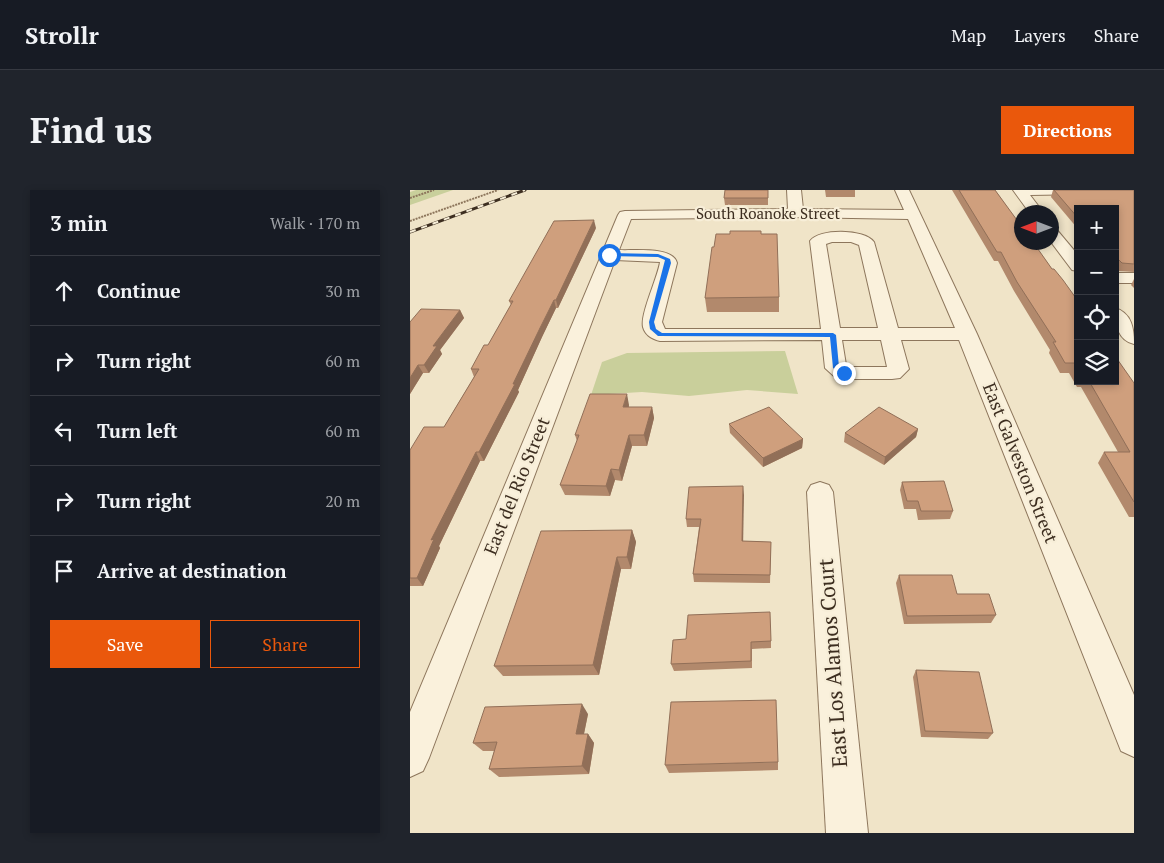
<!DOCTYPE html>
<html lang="en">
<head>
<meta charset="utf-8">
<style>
	body { margin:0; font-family:"PT Serif",serif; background:#20242c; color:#f1f3f6 }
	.controls { position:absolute; right:15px; top:15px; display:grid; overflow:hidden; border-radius:0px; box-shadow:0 2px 8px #0003 }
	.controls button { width:45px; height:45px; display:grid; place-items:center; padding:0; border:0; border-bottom:1px solid #363941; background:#171b24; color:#f1f3f6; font:25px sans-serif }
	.compass { position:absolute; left:604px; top:15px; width:45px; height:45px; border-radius:50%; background:#171b24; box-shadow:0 2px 8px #0003; rotate:270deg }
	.stop { position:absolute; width:15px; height:15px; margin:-11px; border:4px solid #1a73e8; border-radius:50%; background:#fff }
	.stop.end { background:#1a73e8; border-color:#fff; box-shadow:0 1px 5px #0008 }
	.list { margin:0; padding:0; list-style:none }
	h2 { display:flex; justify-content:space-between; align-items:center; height:65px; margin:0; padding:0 20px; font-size:21px }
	h2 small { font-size:16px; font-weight:400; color:#9ea1a6 }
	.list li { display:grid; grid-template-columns:32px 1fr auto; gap:15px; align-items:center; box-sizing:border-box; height:70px; padding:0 20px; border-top:1px solid #363941 }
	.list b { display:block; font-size:19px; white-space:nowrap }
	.list em { font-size:16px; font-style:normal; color:#9ea1a6 }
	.actions { display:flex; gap:10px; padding:15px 20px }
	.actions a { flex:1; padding:11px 0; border:1px solid #ea580c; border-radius:0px; text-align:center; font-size:18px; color:#ea580c }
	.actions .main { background:#ea580c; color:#fff }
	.icon { flex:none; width:28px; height:28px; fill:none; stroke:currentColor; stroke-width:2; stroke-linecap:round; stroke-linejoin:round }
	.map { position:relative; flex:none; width:724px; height:643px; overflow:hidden; border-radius:0px }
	header { display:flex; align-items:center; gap:30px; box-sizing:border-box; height:70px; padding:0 25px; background:#171b24; border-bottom:1px solid #363941 }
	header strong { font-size:24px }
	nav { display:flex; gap:28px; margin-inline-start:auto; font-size:18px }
	.intro { display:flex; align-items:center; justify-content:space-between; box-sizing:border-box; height:120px; padding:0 30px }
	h1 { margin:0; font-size:35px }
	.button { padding:12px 22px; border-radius:0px; background:#ea580c; color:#fff; font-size:18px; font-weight:700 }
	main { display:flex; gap:30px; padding:0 30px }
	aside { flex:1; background:#171b24; border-radius:0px; box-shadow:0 2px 8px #0003 }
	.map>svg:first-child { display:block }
</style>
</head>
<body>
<header>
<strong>Strollr</strong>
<nav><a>Map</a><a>Layers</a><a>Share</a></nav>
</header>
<div class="intro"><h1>Find us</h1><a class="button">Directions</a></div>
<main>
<aside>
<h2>3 min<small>Walk · 170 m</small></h2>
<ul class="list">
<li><svg class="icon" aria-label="ahead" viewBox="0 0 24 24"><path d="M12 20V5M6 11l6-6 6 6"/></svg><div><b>Continue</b></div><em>30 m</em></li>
<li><svg class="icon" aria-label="right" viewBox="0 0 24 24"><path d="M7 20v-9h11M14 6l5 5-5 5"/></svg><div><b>Turn right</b></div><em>60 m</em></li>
<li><svg class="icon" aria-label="left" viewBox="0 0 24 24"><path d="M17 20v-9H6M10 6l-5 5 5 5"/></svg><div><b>Turn left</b></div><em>60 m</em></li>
<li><svg class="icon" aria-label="right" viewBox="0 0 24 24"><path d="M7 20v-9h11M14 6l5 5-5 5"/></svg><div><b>Turn right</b></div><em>20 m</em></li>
<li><svg class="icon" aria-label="arrive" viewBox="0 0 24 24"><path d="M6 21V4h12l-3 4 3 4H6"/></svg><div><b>Arrive at destination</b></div></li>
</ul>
<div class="actions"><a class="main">Save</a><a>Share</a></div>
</aside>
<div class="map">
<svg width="724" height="643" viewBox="0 0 724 643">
	<rect width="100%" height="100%" fill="#f0e4c8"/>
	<g fill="#c9cf9b">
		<polygon points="6,0 43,0 0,15 0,2"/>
		<polygon points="375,161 388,204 337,200 279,206 232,202 181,205 192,172 217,163"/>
	</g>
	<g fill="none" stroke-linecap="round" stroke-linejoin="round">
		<g stroke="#8d765c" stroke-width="2">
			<g id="minor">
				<path d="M377 0H391L393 19 494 20 485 0H499L567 144 724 505V567L711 561 549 150H491L499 179 490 188 482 189H434L426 188 415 178 412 150 250 151C242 149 235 145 233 137 230 124 248 87 250 72L205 70 19 568 13 581 0 587V522L208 25 210 22 215 21 378 19ZM386 27 498 29 545 138H488L464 52C455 39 409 38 400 51L411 139H255L252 132 267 73C263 56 224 61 209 60L221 29ZM422 52H441L449 55 468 138H430L416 54ZM432 150H471L477 177H439L436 175Z"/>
				<polygon points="603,0 686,0 679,4 620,5 633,22 619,22"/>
				<polygon points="642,38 647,40 668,65 668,81 662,80 641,52"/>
				<rect x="705" y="83" width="19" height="10"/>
				<path d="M705 118C722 123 724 139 724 154 707 150 705 133 705 118Z"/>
				<polygon points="410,292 419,295 423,302 458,643 416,643 397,302 401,295"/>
			</g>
		</g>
		<g stroke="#8d765c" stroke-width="2" stroke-dasharray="2 1" stroke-linecap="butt">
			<polyline points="0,8 24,0"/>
			<polyline points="0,31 88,0"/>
		</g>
		<use href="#minor" fill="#faf1dc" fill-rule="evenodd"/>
		<g stroke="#3d2e20" stroke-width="3">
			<polyline id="rail" points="0,42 115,0"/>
		</g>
		<use href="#rail" stroke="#f7eed8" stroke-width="2" stroke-dasharray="6" stroke-linecap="butt"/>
	</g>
	<g fill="#b2896c">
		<polygon points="358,0 358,15 315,15 314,8"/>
		<polygon points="415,0 445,0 445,7 416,7"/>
		<polygon points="542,0 585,0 642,79 668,111 668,191 705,191 724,193 724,327 719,327 688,273 694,262 708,262 671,197 667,197 659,183 650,183 639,163 640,160 604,101 588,71 584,71"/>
		<polygon points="643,0 724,0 724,82 708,81 705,78 705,19 668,19 668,39 641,7"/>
		<polygon points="186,38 148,118 146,118 132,147 108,200 109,202 74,271 70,271 29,356 30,358 13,396 0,396 0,260 34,237 64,187 61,179 78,155 101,115 99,111"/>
		<polygon points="351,44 369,107 369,122 297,122 295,108 304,57"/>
		<polygon points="724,89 724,98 721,95"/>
		<polygon points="50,120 54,128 30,160 32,164 19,183 13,183 0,204 0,132"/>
		<polygon points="219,215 219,217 242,217 244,228 237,256 222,256 212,291 205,290 200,306 155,305 150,295 167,251 165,245"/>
		<polygon points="319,234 393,249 392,258 353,277 320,243"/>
		<polygon points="508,239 506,247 474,275 434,252 435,243"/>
		<polygon points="492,292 543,321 540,329 508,330 506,319 494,319 490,300"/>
		<polygon points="333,296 333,351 361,352 360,393 284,392 283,384 289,337 277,337 276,329"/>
		<polygon points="222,340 226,352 221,379 211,379 189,485 93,486 84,476"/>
		<polygon points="489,385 586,425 581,433 494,434 486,393"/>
		<polygon points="263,450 361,451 361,458 342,459 342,478 264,481 261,474"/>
		<polygon points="506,480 583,543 578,549 511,547 503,487"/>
		<polygon points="178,524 174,544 178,544 184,553 179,584 89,587 79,579 84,561 73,561 63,553"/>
		<polygon points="368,572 368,580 259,583 255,575"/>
	</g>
	<g fill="#916f58">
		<polygon points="184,30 186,38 148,118 146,110"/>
		<polygon points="144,110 146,118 132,147 108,200 109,202 74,271 69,262"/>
		<polygon points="50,120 54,128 30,160 32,164 19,183 14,175 23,156"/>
		<polygon points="8,175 13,183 0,204 0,188"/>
		<polygon points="217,204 219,215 216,228 213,217"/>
		<polygon points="242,217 244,228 237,256 234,245"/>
		<polygon points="508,239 506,247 474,275 475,267"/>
		<polygon points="219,245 222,256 212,291 209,280"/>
		<polygon points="393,249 392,258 353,277 353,268"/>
		<polygon points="66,262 70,271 29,356 30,358 13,396 7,388 21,350"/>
		<polygon points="201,279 205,290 200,306 196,296"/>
		<polygon points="333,296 334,305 333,360 332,351"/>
		<polygon points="222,340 226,352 221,379 217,367"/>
		<polygon points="207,367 211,379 189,485 183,475"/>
		<polygon points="172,514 178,524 172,553 166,544"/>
		<polygon points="178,544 184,553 179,584 172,576"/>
	</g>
	<g fill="#cf9f7d" stroke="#916f58">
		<polygon points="315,0 358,0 358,8 314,8"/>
		<polygon points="549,0 585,0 612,37 612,52 623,52 642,79 644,79 653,90 668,111 668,179 664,173 655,173 643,152 646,152 607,92 591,62 587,62"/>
		<polygon points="644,0 724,0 724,74 712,73 705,66 705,19 668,19 668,28"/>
		<polygon points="184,30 146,110 144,110 130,138 103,194 105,194 69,262 66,262 21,350 24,349 7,388 0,388 0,260 14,237 34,237 69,179 61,179 74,155 78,155 103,111 99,111 144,31"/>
		<polygon points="320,41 351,41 351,44 367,44 369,107 295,108 302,57 304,57 306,44 320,44"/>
		<polygon points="11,119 50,120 23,156 27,156 14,175 8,175 0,188 0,132"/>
		<polygon points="705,166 724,193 724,312 694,262 720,262 679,191 705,191"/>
		<polygon points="180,204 217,204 213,217 242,217 234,245 219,245 209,280 201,279 196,296 150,295 169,245 165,245"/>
		<polygon points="359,217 393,249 353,268 319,234"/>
		<polygon points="469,217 508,239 475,267 435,243"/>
		<polygon points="534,291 543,321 511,321 508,311 497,311 492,292"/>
		<polygon points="333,296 332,351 361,352 360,385 283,384 291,329 276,329 279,297"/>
		<polygon points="222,340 217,367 207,367 183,475 84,476 131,341"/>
		<polygon points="489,385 542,385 547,404 579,404 586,425 497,426"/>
		<polygon points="360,422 361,451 341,452 341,471 261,474 263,450 276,449 278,425"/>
		<polygon points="506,480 569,482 583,543 515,541"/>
		<polygon points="366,510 368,572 255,575 261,512"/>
		<polygon points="172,514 166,544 178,544 172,576 79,579 87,552 63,553 75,517"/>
	</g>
	<polygon fill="#1a73e8" points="199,63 248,64 260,69 261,73 244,132 246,139 252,143 423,143 426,145 429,177 437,183 432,184 423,178 420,147 248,146 240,139 239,132 255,70 248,67 197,66"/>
	<g text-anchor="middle" stroke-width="4.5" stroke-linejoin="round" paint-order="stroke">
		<g font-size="15" fill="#3d2e20" stroke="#f7eed8">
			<text x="358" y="29">South Roanoke Street</text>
		</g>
		<g font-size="18" fill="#3d2e20" stroke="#f7eed8">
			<text transform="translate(610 273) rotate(68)" y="6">East Galveston Street</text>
			<text transform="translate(107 296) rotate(-68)" y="6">East del Rio Street</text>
		</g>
		<g font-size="21" fill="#3d2e20" stroke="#f7eed8">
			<text transform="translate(423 473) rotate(-94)" y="7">East Los Alamos Court</text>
		</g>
	</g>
</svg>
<div class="controls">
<button>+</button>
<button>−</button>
<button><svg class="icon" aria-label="locate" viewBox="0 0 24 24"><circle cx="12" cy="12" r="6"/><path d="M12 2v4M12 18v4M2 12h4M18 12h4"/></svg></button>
<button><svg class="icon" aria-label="layers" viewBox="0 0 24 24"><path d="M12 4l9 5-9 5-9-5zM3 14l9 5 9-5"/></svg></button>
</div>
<svg class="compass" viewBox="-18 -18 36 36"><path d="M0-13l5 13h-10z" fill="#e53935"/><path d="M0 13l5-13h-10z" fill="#9ea1a6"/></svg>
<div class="stop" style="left:199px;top:65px"></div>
<div class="stop end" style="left:434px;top:183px"></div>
</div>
</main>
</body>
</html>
